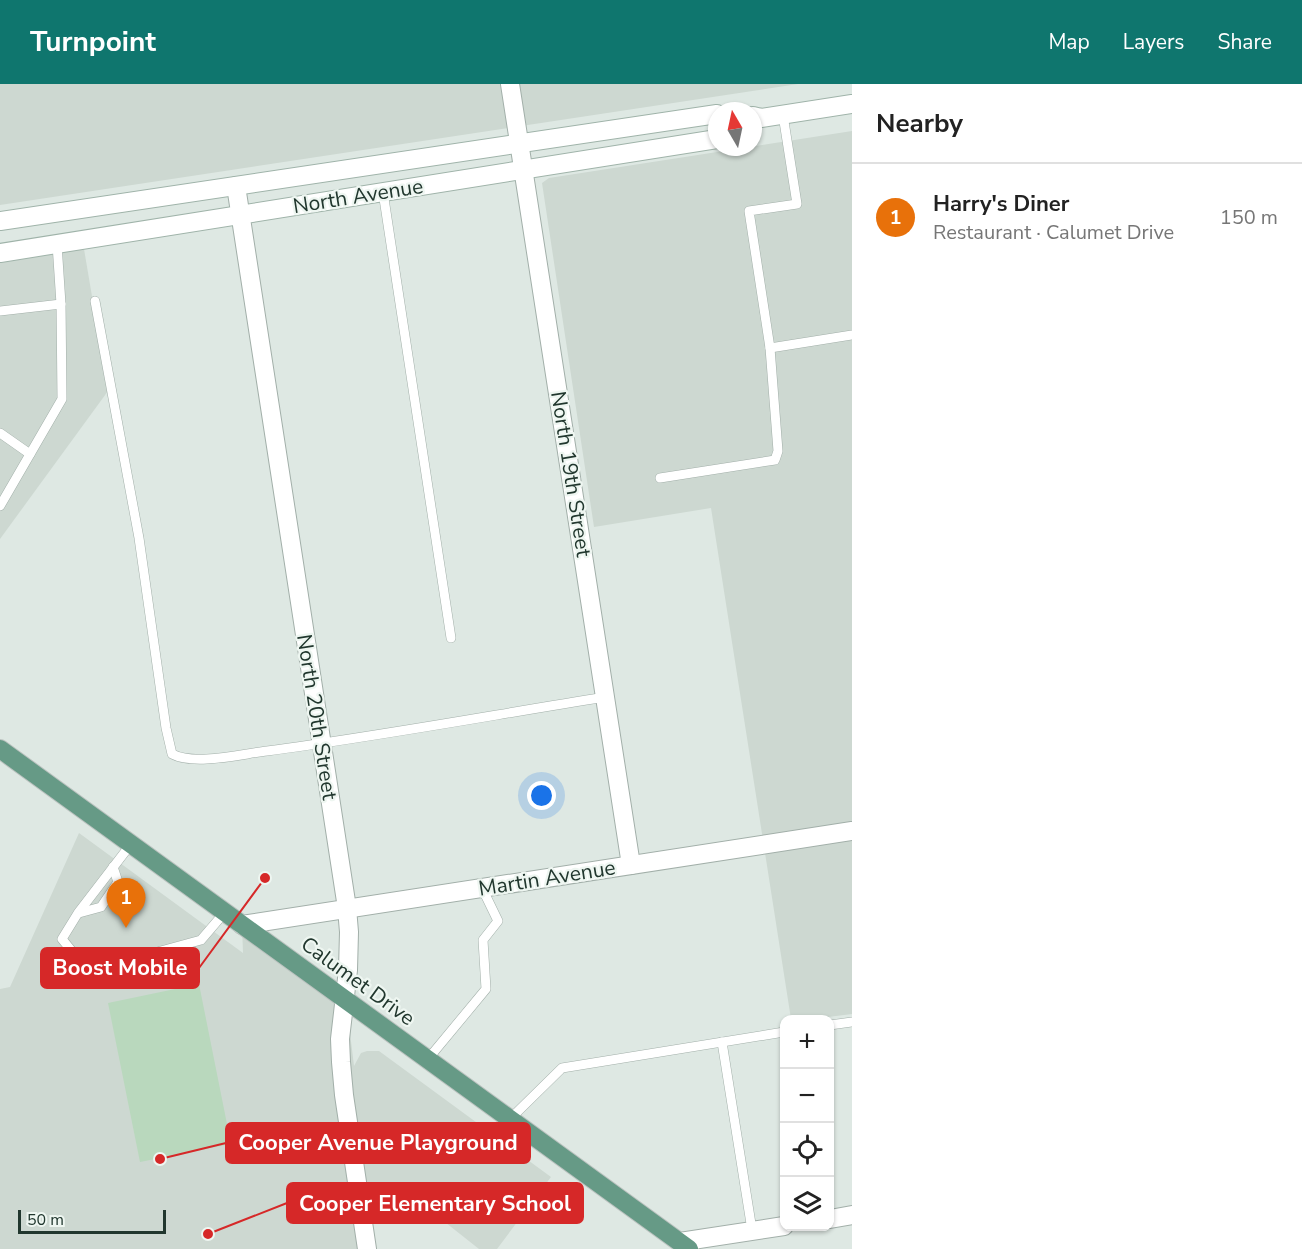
<!DOCTYPE html>
<html lang="en">
<head>
<meta charset="utf-8">
<style>
	body { margin:0; font-family:"Nunito Sans",sans-serif; background:#f6f6f6; color:#222 }
	.controls { position:absolute; right:18px; bottom:18px; display:grid; overflow:hidden; border-radius:12px; box-shadow:0 2px 4px #0004 }
	.controls button { width:54px; height:54px; display:grid; place-items:center; padding:0; border:0; border-bottom:2px solid #e0e0e0; background:#fff; color:#222; font:30px sans-serif }
	.compass { position:absolute; left:708px; top:18px; width:54px; height:54px; border-radius:50%; background:#fff; box-shadow:0 2px 4px #0004; rotate:351deg }
	.scale { position:absolute; left:18px; bottom:15px; width:148px; box-sizing:border-box; padding-left:6px; border:3px solid #21372e; border-top:0; font-size:16px; line-height:21px; white-space:nowrap; color:#21372e; -webkit-text-stroke:4px #eef6f1; paint-order:stroke }
	.you { position:absolute; left:542px; top:712px; width:21px; height:21px; margin:-15px; border:4px solid #fff; border-radius:50%; background:#1a73e8; box-shadow:0 0 0 9px #1a73e833 }
	.badge { display:grid; place-items:center; width:39px; height:39px; border-radius:50%; background:#0f766e; color:#fff; font-size:20px; font-weight:700 }
	.pin { position:absolute; translate:-50% -50px; filter:drop-shadow(0 2px 3px #0008) }
	.pin::after { content:''; position:absolute; top:32px; width:21px; height:18px; background:inherit; clip-path:polygon(0 0,100% 0,50% 100%) }
	.list { margin:0; padding:0; list-style:none }
	h2 { display:flex; justify-content:space-between; align-items:center; height:78px; margin:0; padding:0 24px; font-size:26px }
	h2 small { font-size:20px; font-weight:400; color:#767676 }
	.list li { display:grid; grid-template-columns:39px 1fr auto; gap:18px; align-items:center; box-sizing:border-box; height:108px; padding:0 24px; border-top:2px solid #e0e0e0 }
	.list b { display:block; font-size:22px; white-space:nowrap }
	.list p { margin:0; font-size:20px; white-space:nowrap; color:#767676 }
	.list em { font-size:20px; font-style:normal; color:#767676 }
	.icon { flex:none; width:33px; height:33px; fill:none; stroke:currentColor; stroke-width:2; stroke-linecap:round; stroke-linejoin:round }
	.map { position:relative; flex:none; width:852px; height:1165px; overflow:hidden }
	header { display:flex; align-items:center; gap:36px; box-sizing:border-box; height:84px; padding:0 30px; background:#0f766e; color:#fff }
	header strong { font-size:28px }
	nav { display:flex; gap:33px; margin-inline-start:auto; font-size:21px }
	main { display:flex }
	aside { flex:1; background:#fff }
	.map>svg:first-child { display:block }
</style>
</head>
<body>
<header>
<strong>Turnpoint</strong>
<nav><a>Map</a><a>Layers</a><a>Share</a></nav>
</header>
<main>
<div class="map">
<svg width="852" height="1165" viewBox="0 0 852 1165">
	<rect width="100%" height="100%" fill="#dee8e3"/>
	<g fill="#cdd8d1">
		<polygon points="0,0 798,0 0,121"/>
		<polygon points="852,47 852,930 812,935 791,935 711,424 594,443 542,99 549,94"/>
		<polygon points="84,165 108,307 0,455 0,179"/>
		<polygon points="79,749 243,869 242,841 346,916 354,982 361,969 367,967 379,967 551,1093 497,1165 479,1165 412,1112 370,1118 375,1165 0,1165 0,905 10,903"/>
	</g>
	<polygon fill="#b9d8bd" points="199,900 231,1060 140,1078 108,919"/>
	<g fill="none" stroke-linecap="round" stroke-linejoin="round">
		<g stroke="#a2afa9" stroke-width="10">
			<g id="service">
				<polyline points="383,108 451,554"/>
				<path d="M95 217 139 454 166 644 172 670C195 682 241 670 267 667 380 652 493 631 605 613"/>
				<polyline points="0,227 61,220"/>
				<polyline points="770,264 852,251"/>
				<polyline points="0,349 30,370"/>
				<polyline points="660,394 775,376 778,367 770,264 749,127 797,120 783,31"/>
				<polyline points="0,422 62,315 61,220 57,160"/>
				<polyline points="131,760 78,829 62,855 84,882 117,879 201,856 225,828"/>
				<polyline points="79,829 101,823 118,798 113,783"/>
				<polyline points="830,941 852,938"/>
				<polyline points="722,958 752,1146"/>
				<polyline points="428,975 486,905 483,856 498,837 482,804"/>
				<polyline points="510,1035 562,984 784,948"/>
			</g>
		</g>
		<g stroke="#a2afa9" stroke-width="20">
			<g id="minor">
				<polyline points="510,0 631,781"/>
				<polyline points="236,102 347,824 349,848 348,886 340,955 341,978 344,1011 367,1165"/>
				<polyline points="242,841 852,747"/>
				<polyline points="830,1135 852,1131"/>
				<polyline points="680,1158 784,1142"/>
			</g>
		</g>
		<g stroke="#9fb3a9" stroke-width="20">
			<g id="secondary">
				<polyline points="753,32 761,34 852,20"/>
				<polyline points="0,137 717,30"/>
				<polyline points="0,169 717,55"/>
			</g>
		</g>
		<g stroke="#bcc3c0" stroke-width="20">
			<polyline id="primary" points="0,665 689,1165"/>
		</g>
		<use href="#service" stroke="#fff" stroke-width="9"/>
		<use href="#minor" stroke="#fff" stroke-width="18"/>
		<use href="#secondary" stroke="#fff" stroke-width="18"/>
		<use href="#primary" stroke="#669a86" stroke-width="18"/>
	</g>
	<g text-anchor="middle" stroke-width="4.5" stroke-linejoin="round" paint-order="stroke">
		<g font-size="21" fill="#21372e" stroke="#eef6f1">
			<text transform="translate(358 112) rotate(-9)" y="7">North Avenue</text>
			<text transform="translate(571 390) rotate(81)" y="7">North 19th Street</text>
			<text transform="translate(317 633) rotate(81)" y="7">North 20th Street</text>
			<text transform="translate(547 794) rotate(-9)" y="7">Martin Avenue</text>
			<text transform="translate(358 897) rotate(36)" y="7">Calumet Drive</text>
		</g>
	</g>
	<path fill="none" stroke="#d62828" stroke-width="2" d="M265 794L199 884M160 1075L226 1059M208 1150L287 1119"/>
	<g fill="#d62828" stroke="#eef6f1" stroke-width="2">
		<circle cx="265" cy="794" r="6"/>
		<circle cx="160" cy="1075" r="6"/>
		<circle cx="208" cy="1150" r="6"/>
	</g>
	<g fill="#d62828" stroke="#d62828" stroke-width="2">
		<rect x="41" y="864" width="158" height="40" rx="6"/>
		<rect x="226" y="1039" width="304" height="40" rx="6"/>
		<rect x="287" y="1099" width="296" height="40" rx="6"/>
	</g>
	<g font-size="22" text-anchor="middle" font-weight="bold" fill="#fff">
		<text x="120" y="891">Boost Mobile</text>
		<text x="378" y="1066">Cooper Avenue Playground</text>
		<text x="435" y="1127">Cooper Elementary School</text>
	</g>
</svg>
<div class="controls">
<button>+</button>
<button>−</button>
<button><svg class="icon" aria-label="locate" viewBox="0 0 24 24"><circle cx="12" cy="12" r="6"/><path d="M12 2v4M12 18v4M2 12h4M18 12h4"/></svg></button>
<button><svg class="icon" aria-label="layers" viewBox="0 0 24 24"><path d="M12 4l9 5-9 5-9-5zM3 14l9 5 9-5"/></svg></button>
</div>
<svg class="compass" viewBox="-18 -18 36 36"><path d="M0-13l5 13h-10z" fill="#e53935"/><path d="M0 13l5-13h-10z" fill="#767676"/></svg>
<div class="scale">50 m</div>
<div class="you"></div>
<div class="pin badge" style="left:126px;top:844px;background:#e8710a">1</div>
</div>
<aside>
<h2>Nearby<small></small></h2>
<ul class="list">
<li><span class="badge" style="background:#e8710a">1</span><div><b>Harry's Diner</b><p>Restaurant · Calumet Drive</p></div><em>150 m</em></li>
</ul>
</aside>
</main>
</body>
</html>
